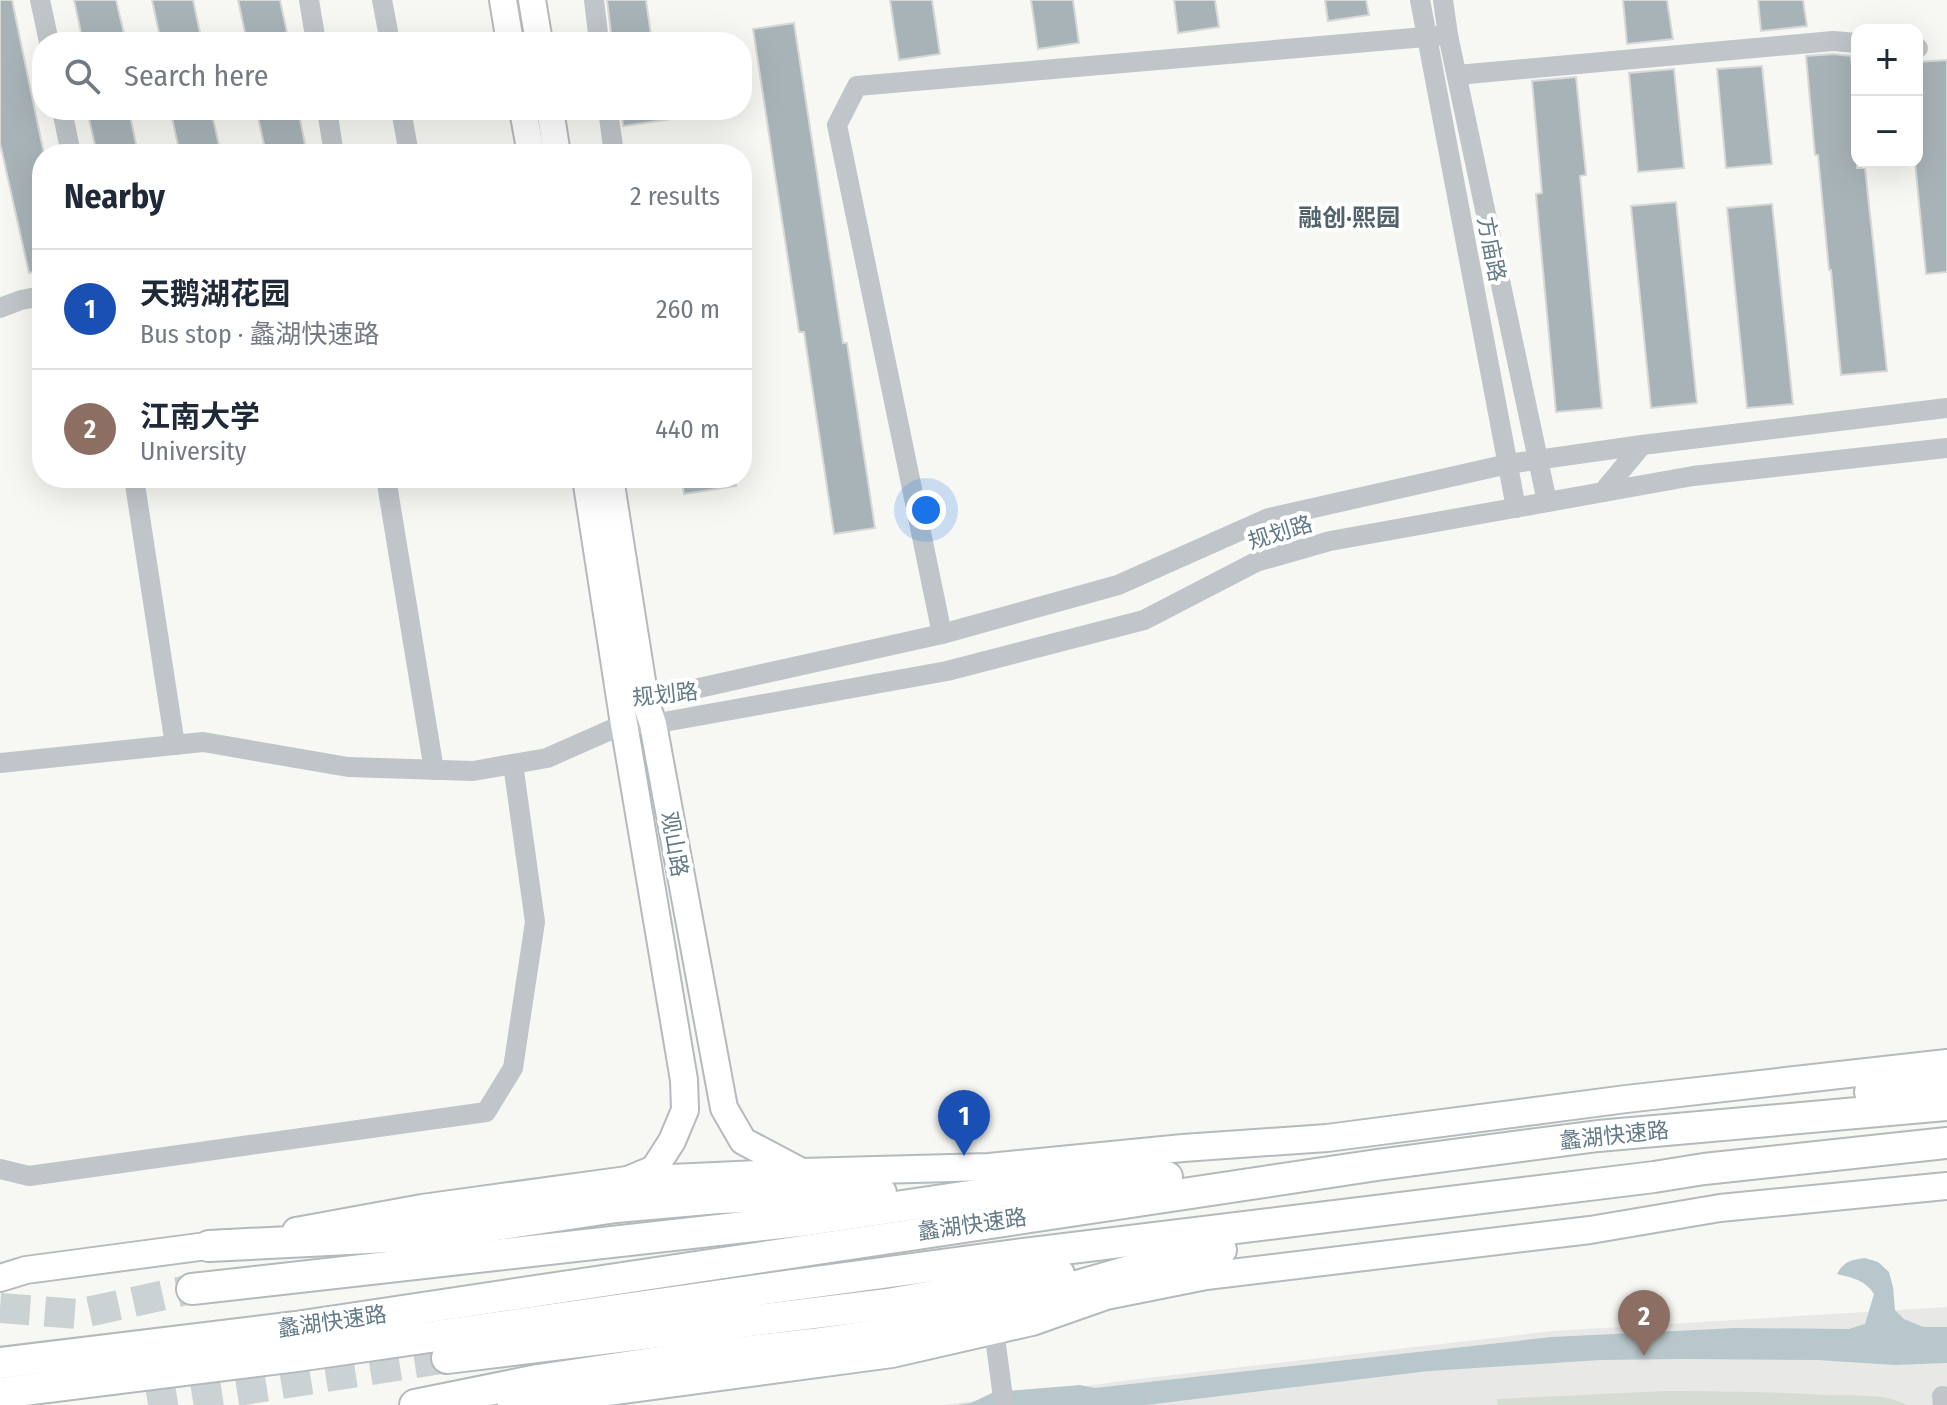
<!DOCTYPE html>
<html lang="en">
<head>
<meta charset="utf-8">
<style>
	body { margin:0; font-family:"Fira Sans Condensed","Noto Sans SC",sans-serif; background:#f2f2f3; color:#1f2937 }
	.controls { position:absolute; right:24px; top:24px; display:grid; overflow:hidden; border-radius:16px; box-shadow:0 8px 32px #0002 }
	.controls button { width:72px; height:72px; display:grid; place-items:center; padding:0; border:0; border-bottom:2px solid #e0e1e3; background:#fff; color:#1f2937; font:40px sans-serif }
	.you { position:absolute; left:926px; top:510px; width:28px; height:28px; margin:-20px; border:6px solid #fff; border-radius:50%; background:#1a73e8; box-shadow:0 0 0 12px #1a73e833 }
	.badge { display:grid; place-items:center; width:52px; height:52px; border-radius:50%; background:#0f766e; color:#fff; font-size:26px; font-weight:700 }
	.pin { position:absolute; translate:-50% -66px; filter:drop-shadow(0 2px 4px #0008) }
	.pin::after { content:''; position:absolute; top:42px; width:28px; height:24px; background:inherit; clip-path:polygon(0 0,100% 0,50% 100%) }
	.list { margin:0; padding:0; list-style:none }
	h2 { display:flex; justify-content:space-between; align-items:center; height:104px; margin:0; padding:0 32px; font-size:34px }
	h2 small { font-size:26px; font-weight:400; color:#747a83 }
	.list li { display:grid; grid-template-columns:52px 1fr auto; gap:24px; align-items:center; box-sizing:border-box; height:120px; padding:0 32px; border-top:2px solid #e0e1e3 }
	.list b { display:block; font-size:30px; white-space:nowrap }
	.list p { margin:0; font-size:26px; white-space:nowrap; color:#747a83 }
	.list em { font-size:26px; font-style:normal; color:#747a83 }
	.icon { flex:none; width:44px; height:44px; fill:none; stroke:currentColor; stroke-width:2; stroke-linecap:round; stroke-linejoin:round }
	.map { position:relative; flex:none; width:1947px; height:1405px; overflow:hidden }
	.search { position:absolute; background:#fff; box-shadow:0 8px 32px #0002; left:32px; top:32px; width:720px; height:88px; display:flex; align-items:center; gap:20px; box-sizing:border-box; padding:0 28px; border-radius:32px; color:#747a83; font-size:30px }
	.panel { position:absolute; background:#fff; box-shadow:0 8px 32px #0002; left:32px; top:144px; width:720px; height:344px; border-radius:32px }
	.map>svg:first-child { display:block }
</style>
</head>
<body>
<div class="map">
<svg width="1947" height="1405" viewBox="0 0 1947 1405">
	<rect width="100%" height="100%" fill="#f7f7f3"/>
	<polygon fill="#e8e8e7" points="1947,1307 1947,1405 943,1405 1130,1380 1553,1331"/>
	<path fill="#d7dcd2" d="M1664 1391C1719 1391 1773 1392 1827 1395 1853 1396 1885 1393 1908 1405H1498L1497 1399Z"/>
	<path fill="#b8c7cb" d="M1865 1258 1878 1262 1889 1272 1893 1287 1895 1310 1904 1319 1923 1327H1947V1363L1895 1365 1817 1360 1683 1359 1600 1360 1429 1371 1146 1405H957L971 1403 994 1392 1080 1385 1095 1388 1552 1337 1736 1328 1849 1329 1865 1324 1874 1294C1865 1280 1853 1278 1837 1274 1844 1261 1851 1260 1865 1258Z"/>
	<g fill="#a8b3b8" stroke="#d8d8d6" stroke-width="2">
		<polygon points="0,0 12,0 44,154 42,154 42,270 29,273 0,143"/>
		<polygon points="74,0 116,0 126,42 83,42"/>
		<polygon points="152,0 193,0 202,42 161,42"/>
		<polygon points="238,0 280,0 289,42 247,42"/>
		<polygon points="607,0 646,0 652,42 612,42"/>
		<polygon points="890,0 932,0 940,54 899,60"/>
		<polygon points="1031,0 1073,0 1079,43 1038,49"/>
		<polygon points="1174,0 1215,0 1219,27 1178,33"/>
		<polygon points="1325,0 1366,0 1369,15 1328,21"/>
		<polygon points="1623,0 1667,0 1673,39 1627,44"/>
		<polygon points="1758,0 1803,0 1807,26 1761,31"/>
		<polygon points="794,23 843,343 847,343 875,528 834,534 804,332 799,332 753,29"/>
		<polygon points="1833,54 1851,56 1857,113 1857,168 1865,168 1887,371 1841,375 1831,270 1829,270 1818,155 1815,155 1806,56"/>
		<polygon points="1947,60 1947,272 1926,274 1915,162 1917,162 1917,62"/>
		<polygon points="1762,66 1772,164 1726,168 1717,69"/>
		<polygon points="1674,69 1684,168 1638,172 1629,73"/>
		<polygon points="1576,77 1586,175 1580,176 1602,408 1556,412 1536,194 1542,193 1532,81"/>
		<polygon points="87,110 129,110 138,154 97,154"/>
		<polygon points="211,110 221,154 180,154 172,118"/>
		<polygon points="290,110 298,110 307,154 266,154 258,117"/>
		<polygon points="621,110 678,110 679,118 623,126"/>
		<polygon points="1676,202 1697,403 1651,408 1631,206"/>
		<polygon points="1772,204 1793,404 1747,408 1727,208"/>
		<polygon points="681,478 735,478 736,486 684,494"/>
	</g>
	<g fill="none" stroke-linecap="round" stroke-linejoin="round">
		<g stroke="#cbd2d3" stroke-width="30" stroke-dasharray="30 15" stroke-linecap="butt">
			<polyline points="0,1308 78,1314 192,1289"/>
			<polyline points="148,1405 447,1358"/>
		</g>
		<g stroke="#b4babe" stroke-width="30">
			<g id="major">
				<polyline points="503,0 510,42"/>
				<polyline points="532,0 539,42"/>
				<polyline points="523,110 531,154"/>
				<polyline points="550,110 557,154"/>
				<polyline points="586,478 624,724 684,1080 685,1110 672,1141 654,1169 630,1179"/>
				<polyline points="610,478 645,700 653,724 724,1108 743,1141 798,1170"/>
				<polyline points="296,1231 422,1208 627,1180 801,1172 989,1167 1183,1148 1327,1138 1626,1099 1947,1063"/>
				<polyline points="0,1278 26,1270 229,1243"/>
				<polyline points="511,1405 892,1354 1032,1322 1106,1296 1206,1276 1590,1230 1720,1208 1947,1186"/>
			</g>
		</g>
		<g stroke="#b4b9bc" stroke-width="34">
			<g id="highway">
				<polyline points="1870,1092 1947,1082"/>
				<polyline points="209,1246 428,1235 616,1207 718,1198 881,1193"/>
				<polyline points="192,1289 808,1220 1010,1190 1167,1177"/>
				<polyline points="447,1358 888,1304 1059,1274"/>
				<polyline points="0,1363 296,1327 1377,1165 1598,1136 1947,1105"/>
				<polyline points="0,1393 297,1356 764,1289 1015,1255 1654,1177 1704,1169 1947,1143"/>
				<polyline points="415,1405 538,1380 686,1358 813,1344 899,1332 997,1309 1182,1256 1221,1250"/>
			</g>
		</g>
		<g stroke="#bfc5c8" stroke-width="20">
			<polyline points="40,0 49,42"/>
			<polyline points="309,0 316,42"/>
			<polyline points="382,0 390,42"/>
			<polyline points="594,0 599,42"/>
			<polyline points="1420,0 1516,508"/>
			<polyline points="1443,0 1448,35 1547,502"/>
			<polyline points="1917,47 1918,48"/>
			<polyline points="1457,75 1833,41 1857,43"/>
			<polyline points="62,110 71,154"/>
			<polyline points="327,110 334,154"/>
			<polyline points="401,110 409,154"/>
			<polyline points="608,110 614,154"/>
			<polyline points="0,308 21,300 42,296"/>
			<polyline points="134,478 175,745"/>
			<polyline points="386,478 434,770"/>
			<polyline points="1603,492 1642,445"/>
			<polyline points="942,634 837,125 857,86 1448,35"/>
			<polyline points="637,710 645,700 942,634 1118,585 1269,518 1508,464 1642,445 1947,408"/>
			<polyline points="0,763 203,742 348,767 473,771 547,758 624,724 653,724 947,671 1144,620 1256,562 1330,541 1693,476 1947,448"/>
			<polyline points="0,1169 29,1176 486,1112 513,1068 535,922 513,764"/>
			<polyline points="994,1330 1004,1405"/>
			<polyline points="1942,1396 1943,1405"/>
		</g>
		<use href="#major" stroke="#fff" stroke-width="26"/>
		<use href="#highway" stroke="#fff" stroke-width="30"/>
	</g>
	<g text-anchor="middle" stroke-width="8" stroke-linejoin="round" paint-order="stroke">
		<g font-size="22" fill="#637a87" stroke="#fff">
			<text transform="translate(1492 249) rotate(79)" y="8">方庙路</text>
			<text transform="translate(1280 532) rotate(-17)" y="8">规划路</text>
			<text transform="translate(665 694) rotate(-6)" y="8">规划路</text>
			<text transform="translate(675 844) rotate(80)" y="8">观山路</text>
			<text transform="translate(1614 1135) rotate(-6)" y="8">蠡湖快速路</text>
			<text transform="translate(972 1224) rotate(-8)" y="8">蠡湖快速路</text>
			<text transform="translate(332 1321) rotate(-8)" y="8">蠡湖快速路</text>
		</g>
		<g font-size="24" font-weight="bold" fill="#52626b" stroke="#fff">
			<text x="1349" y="226">融创·熙园</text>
		</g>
	</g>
</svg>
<div class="controls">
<button>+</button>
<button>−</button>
</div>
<div class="you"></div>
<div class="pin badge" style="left:964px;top:1156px;background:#1a4fb4">1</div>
<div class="pin badge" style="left:1644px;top:1356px;background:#8d6e63">2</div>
<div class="search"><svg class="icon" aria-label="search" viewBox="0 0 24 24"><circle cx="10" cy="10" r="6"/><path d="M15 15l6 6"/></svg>Search here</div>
<section class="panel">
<h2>Nearby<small>2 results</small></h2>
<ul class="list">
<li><span class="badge" style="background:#1a4fb4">1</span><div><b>天鹅湖花园</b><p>Bus stop · 蠡湖快速路</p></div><em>260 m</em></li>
<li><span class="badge" style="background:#8d6e63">2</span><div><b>江南大学</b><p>University</p></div><em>440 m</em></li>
</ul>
</section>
</div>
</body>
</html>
